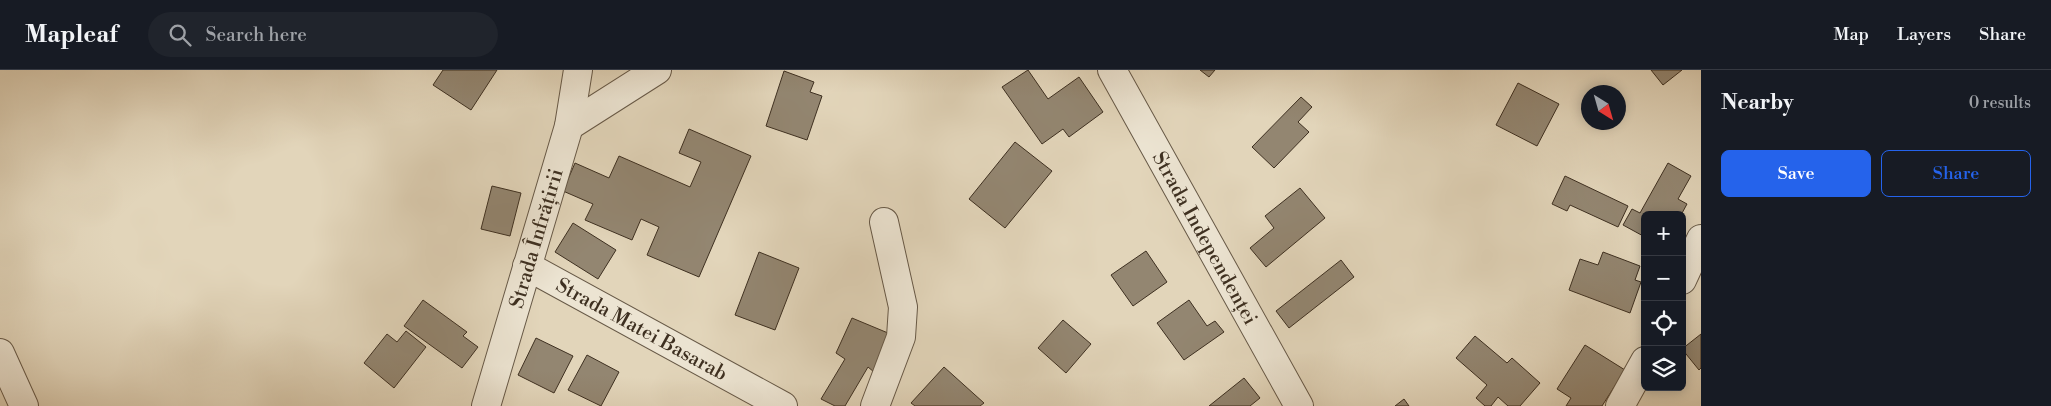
<!DOCTYPE html>
<html lang="en">
<head>
<meta charset="utf-8">
<style>
	body { margin:0; font-family:"Libre Bodoni",serif; background:#20242c; color:#f1f3f6 }
	.controls { position:absolute; right:15px; bottom:15px; display:grid; overflow:hidden; border-radius:8px; box-shadow:0 2px 12px #0003 }
	.controls button { width:45px; height:45px; display:grid; place-items:center; padding:0; border:0; border-bottom:1px solid #363941; background:#171b24; color:#f1f3f6; font:25px sans-serif }
	.compass { position:absolute; left:1581px; top:15px; width:45px; height:45px; border-radius:50%; background:#171b24; box-shadow:0 2px 12px #0003; rotate:143deg }
	.list { margin:0; padding:0; list-style:none }
	h2 { display:flex; justify-content:space-between; align-items:center; height:65px; margin:0; padding:0 20px; font-size:21px }
	h2 small { font-size:16px; font-weight:400; color:#9ea1a6 }
	.actions { display:flex; gap:10px; padding:15px 20px }
	.actions a { flex:1; padding:11px 0; border:1px solid #2563eb; border-radius:8px; text-align:center; font-size:18px; color:#2563eb }
	.actions .main { background:#2563eb; color:#fff }
	.icon { flex:none; width:28px; height:28px; fill:none; stroke:currentColor; stroke-width:2; stroke-linecap:round; stroke-linejoin:round }
	.map { position:relative; flex:none; width:1701px; height:336px; overflow:hidden }
	header { display:flex; align-items:center; gap:30px; box-sizing:border-box; height:70px; padding:0 25px; background:#171b24; border-bottom:1px solid #363941 }
	header strong { font-size:24px }
	nav { display:flex; gap:28px; margin-inline-start:auto; font-size:18px }
	.search { width:350px; height:45px; background:#20242c; display:flex; align-items:center; gap:12px; box-sizing:border-box; padding:0 18px; border-radius:28px; color:#9ea1a6; font-size:19px }
	main { display:flex }
	aside { flex:1; background:#171b24 }
	.map>svg:first-child { display:block }
</style>
</head>
<body>
<header>
<strong>Mapleaf</strong>
<div class="search"><svg class="icon" aria-label="search" viewBox="0 0 24 24"><circle cx="10" cy="10" r="6"/><path d="M15 15l6 6"/></svg>Search here</div>
<nav><a>Map</a><a>Layers</a><a>Share</a></nav>
</header>
<main>
<div class="map">
<svg width="1701" height="336" viewBox="0 0 1701 336">
	<rect width="100%" height="100%" fill="#e2d5ba"/>
	<filter id="stains"><feTurbulence type="fractalNoise" baseFrequency=".004" numOctaves="4"/><feColorMatrix values="0 0 0 0 .2 0 0 0 0 .09 0 0 0 0 .02 0 0 0 .5 -.17"/></filter>
	<radialGradient id="worn" r=".72"><stop offset=".6" stop-color="#630" stop-opacity="0"/><stop offset="1" stop-color="#630" stop-opacity=".3"/></radialGradient>
	<g fill="#938671" stroke="#3e3021">
		<polygon points="443,0 497,0 471,40 433,15"/>
		<polygon points="1028,0 1048,29 1079,7 1103,42 1069,67 1063,59 1042,74 1002,17"/>
		<polygon points="1200,0 1215,0 1209,7"/>
		<polygon points="1651,0 1682,0 1663,15"/>
		<polygon points="784,1 814,12 810,22 822,26 807,70 766,56"/>
		<polygon points="1518,13 1559,34 1537,76 1496,55"/>
		<polygon points="1301,27 1312,37 1298,52 1309,62 1274,98 1252,77"/>
		<polygon points="689,59 751,86 699,207 647,185 659,157 641,149 632,170 585,150 593,134 563,121 575,93 609,108 619,86 690,117 701,92 679,83"/>
		<polygon points="1015,72 1052,101 1005,158 969,129"/>
		<polygon points="1668,93 1691,106 1678,129 1687,134 1681,145 1645,145 1645,167 1623,155 1632,139 1640,143"/>
		<polygon points="1565,106 1628,136 1618,157 1570,135 1567,141 1552,134"/>
		<polygon points="492,116 521,123 510,166 481,159"/>
		<polygon points="1300,118 1325,148 1266,197 1250,178 1274,158 1265,146"/>
		<polygon points="573,153 616,180 598,209 555,182"/>
		<polygon points="1146,181 1167,212 1133,236 1111,205"/>
		<polygon points="759,182 799,198 775,260 735,245"/>
		<polygon points="1603,182 1640,196 1635,210 1641,212 1630,243 1569,220 1580,189 1598,195"/>
		<polygon points="1341,190 1354,207 1289,258 1276,241"/>
		<polygon points="423,230 467,262 463,266 478,277 462,298 404,256"/>
		<polygon points="1189,230 1207,256 1215,251 1224,262 1184,290 1157,253"/>
		<polygon points="852,248 888,263 874,302 868,297 845,336 835,336 821,329 845,289 836,283"/>
		<polygon points="1063,250 1091,274 1066,303 1038,278"/>
		<polygon points="406,261 426,277 394,318 364,293 387,264 397,272"/>
		<polygon points="1701,264 1701,298 1699,300 1682,279"/>
		<polygon points="1475,266 1507,293 1512,288 1540,313 1520,336 1508,336 1498,327 1491,336 1485,336 1476,328 1487,315 1456,288"/>
		<polygon points="536,268 573,286 554,323 518,305"/>
		<polygon points="1585,275 1625,300 1602,336 1566,336 1571,328 1557,319"/>
		<polygon points="587,285 619,302 601,336 568,320"/>
		<polygon points="944,297 984,333 980,336 915,336 911,333"/>
		<polygon points="1244,308 1260,328 1250,336 1209,336"/>
		<polygon points="1404,329 1409,336 1395,336"/>
	</g>
	<g fill="none" stroke-linecap="round" stroke-linejoin="round">
		<g stroke="#675947" stroke-width="30">
			<g id="street">
				<path id="s1" d="M1112 0 1299 336"/>
				<polyline points="569,56 657,0"/>
				<path id="s2" d="M527 196 783 336"/>
				<polyline points="1682,210 1701,169"/>
				<polyline points="0,283 24,336"/>
				<path id="s3" d="M486 336 569 56 578 0"/>
				<polyline points="875,336 901,267 903,237 884,152"/>
				<polyline points="1620,336 1645,291"/>
			</g>
		</g>
		<use href="#street" stroke="#ece4d2" stroke-width="28"/>
	</g>
	<g text-anchor="middle" stroke-width="4" stroke-linejoin="round" paint-order="stroke">
		<g font-size="20" fill="#3e3021" stroke="#ece4d2">
			<text dy="7" stroke="none"><textPath href="#s1" startOffset="192">Strada Independenței</textPath></text>
			<text dy="7" stroke="none"><textPath href="#s3" startOffset="175">Strada Înfrățirii</textPath></text>
			<text dy="7" stroke="none"><textPath href="#s2" startOffset="131">Strada Matei Basarab</textPath></text>
		</g>
	</g>
	<rect width="100%" height="100%" filter="url(#stains)"/>
	<rect width="100%" height="100%" fill="url(#worn)"/>
</svg>
<div class="controls">
<button>+</button>
<button>−</button>
<button><svg class="icon" aria-label="locate" viewBox="0 0 24 24"><circle cx="12" cy="12" r="6"/><path d="M12 2v4M12 18v4M2 12h4M18 12h4"/></svg></button>
<button><svg class="icon" aria-label="layers" viewBox="0 0 24 24"><path d="M12 4l9 5-9 5-9-5zM3 14l9 5 9-5"/></svg></button>
</div>
<svg class="compass" viewBox="-18 -18 36 36"><path d="M0-13l5 13h-10z" fill="#e53935"/><path d="M0 13l5-13h-10z" fill="#9ea1a6"/></svg>
</div>
<aside>
<h2>Nearby<small>0 results</small></h2>
<ul class="list">
</ul>
<div class="actions"><a class="main">Save</a><a>Share</a></div>
</aside>
</main>
</body>
</html>
